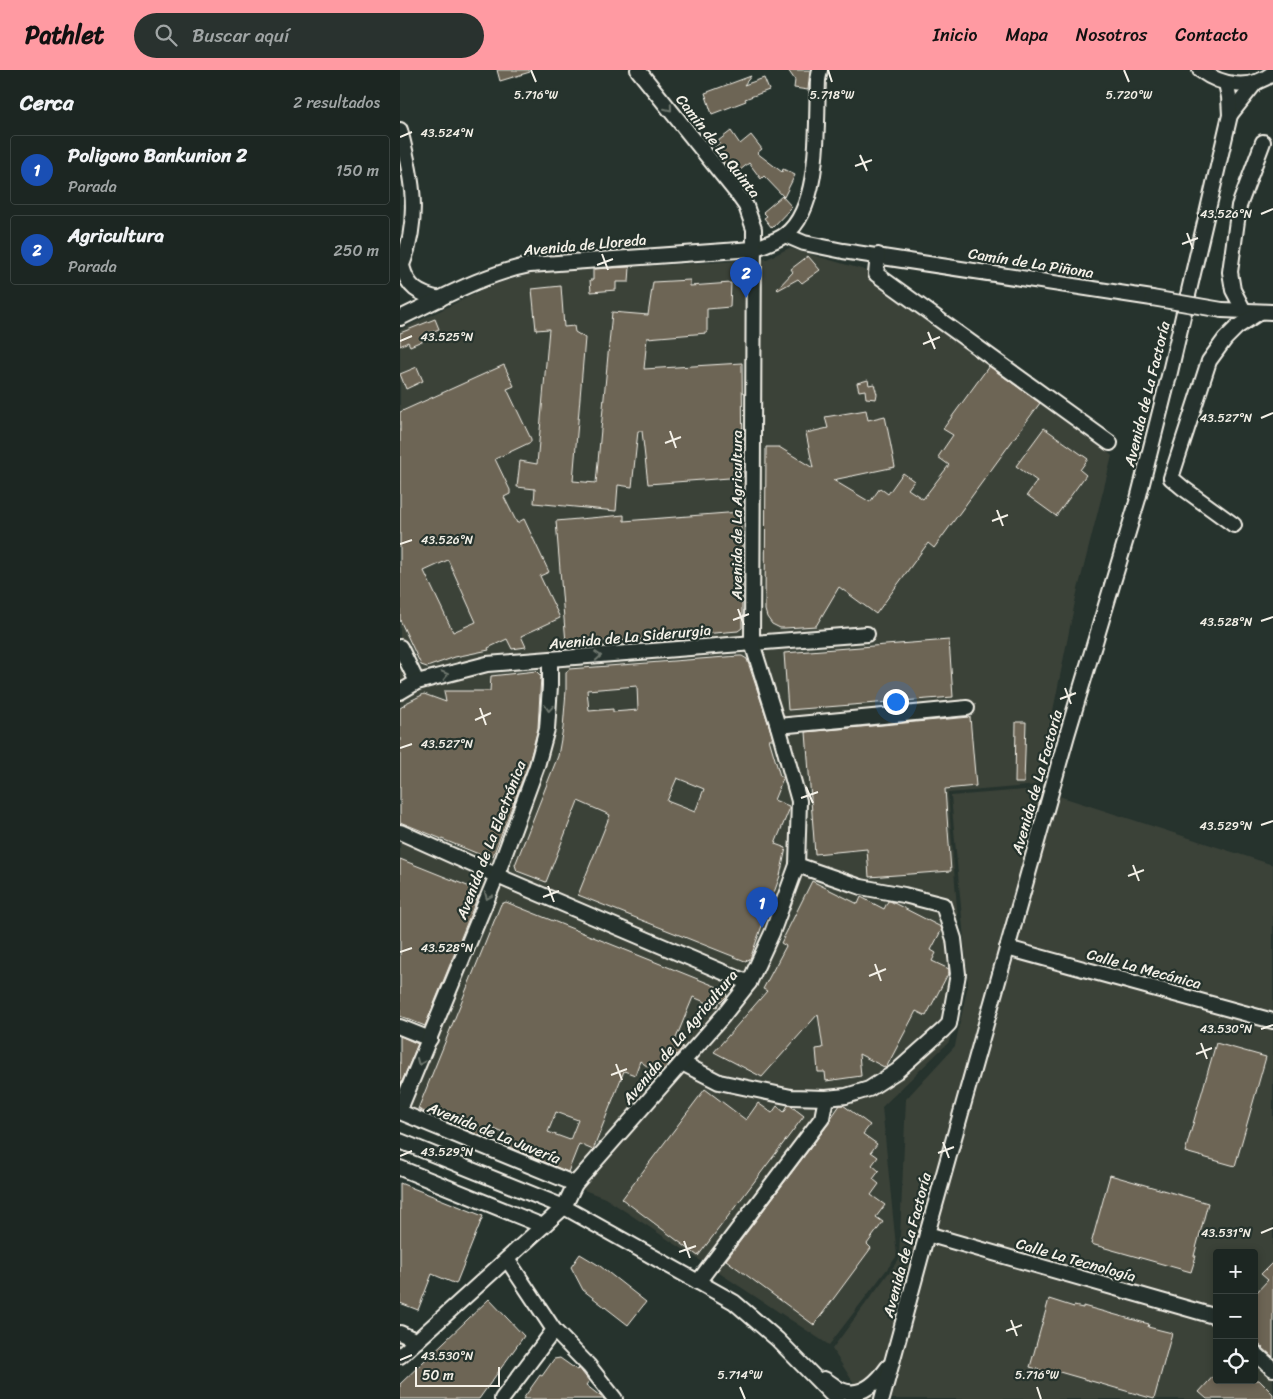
<!DOCTYPE html>
<html lang="es">
<head>
<meta charset="utf-8">
<style>
	body { margin:0; font-family:Sriracha,sans-serif; background:#29322f; color:#f1f3f6 }
	.controls { position:absolute; right:15px; bottom:15px; display:grid; overflow:hidden; border-radius:5px; box-shadow:0 2px 8px #0003 }
	.controls button { width:45px; height:45px; display:grid; place-items:center; padding:0; border:0; border-bottom:1px solid #3a4340; background:#1c2622; color:#f1f3f6; font:25px sans-serif }
	.scale { position:absolute; left:15px; bottom:12px; width:85px; box-sizing:border-box; padding-left:5px; border:2px solid #f4f1e8; border-top:0; font-size:14px; line-height:18px; white-space:nowrap; color:#f4f1e8; -webkit-text-stroke:4px #26332d; paint-order:stroke }
	.you { position:absolute; left:495px; top:631px; width:18px; height:18px; margin:-12px; border:4px solid #fff; border-radius:50%; background:#1a73e8; box-shadow:0 0 0 8px #1a73e833 }
	.badge { display:grid; place-items:center; width:32px; height:32px; border-radius:50%; background:#ff9aa2; color:#fff; font-size:16px; font-weight:700 }
	.pin { position:absolute; translate:-50% -41px; filter:drop-shadow(0 1px 2px #0008) }
	.pin::after { content:''; position:absolute; top:26px; width:18px; height:15px; background:inherit; clip-path:polygon(0 0,100% 0,50% 100%) }
	.list { margin:0; padding:0; list-style:none }
	h2 { display:flex; justify-content:space-between; align-items:center; height:65px; margin:0; padding:0 20px; font-size:21px }
	h2 small { font-size:16px; font-weight:400; color:#a0a5a5 }
	.list li { display:grid; grid-template-columns:32px 1fr auto; gap:15px; align-items:center; box-sizing:border-box; height:70px; margin:0 10px 10px; padding:0 10px; border:1px solid #3a4340; border-radius:5px }
	.list b { display:block; font-size:19px; white-space:nowrap }
	.list p { margin:0; font-size:16px; white-space:nowrap; color:#a0a5a5 }
	.list em { font-size:16px; font-style:normal; color:#a0a5a5 }
	.icon { flex:none; width:28px; height:28px; fill:none; stroke:currentColor; stroke-width:2; stroke-linecap:round; stroke-linejoin:round }
	.map { position:relative; flex:none; width:873px; height:1329px; overflow:hidden }
	header { display:flex; align-items:center; gap:30px; box-sizing:border-box; height:70px; padding:0 25px; background:#ff9aa2; color:#111 }
	header strong { font-size:24px }
	nav { display:flex; gap:28px; margin-inline-start:auto; font-size:18px }
	.search { width:350px; height:45px; background:#29322f; display:flex; align-items:center; gap:12px; box-sizing:border-box; padding:0 18px; border-radius:28px; color:#a0a5a5; font-size:19px }
	main { display:flex }
	aside { flex:1; background:#1c2622 }
	.map>svg:first-child { display:block }
</style>
</head>
<body>
<header>
<strong>Pathlet</strong>
<div class="search"><svg class="icon" aria-label="search" viewBox="0 0 24 24"><circle cx="10" cy="10" r="6"/><path d="M15 15l6 6"/></svg>Buscar aquí</div>
<nav><a>Inicio</a><a>Mapa</a><a>Nosotros</a><a>Contacto</a></nav>
</header>
<main>
<aside>
<h2>Cerca<small>2 resultados</small></h2>
<ul class="list">
<li><span class="badge" style="background:#1a4fb4">1</span><div><b>Poligono Bankunion 2</b><p>Parada</p></div><em>150 m</em></li>
<li><span class="badge" style="background:#1a4fb4">2</span><div><b>Agricultura</b><p>Parada</p></div><em>250 m</em></li>
</ul>
</aside>
<div class="map">
<svg width="873" height="1329" viewBox="0 0 873 1329">
	<rect width="100%" height="100%" fill="#26332d"/>
	<filter id="ink" filterUnits="userSpaceOnUse"><feTurbulence type="fractalNoise" baseFrequency=".02" numOctaves="2"/><feDisplacementMap in="SourceGraphic" scale="10" xChannelSelector="R" yChannelSelector="G"/><feConvolveMatrix kernelMatrix="1 2 1 2 8 2 1 2 1" color-interpolation-filters="sRGB"/></filter>
	<g filter="url(#ink)">
		<g fill="#3b4239" fill-rule="evenodd">
			<polygon points="389,178 485,206 696,371 712,386 676,527 638,715 548,723 563,915 549,972 482,1037 497,1186 429,1275 205,1128 0,1050 0,260 95,214 133,203 367,189"/>
			<path d="M637 719 873 795V1329H464L432 1279 499 1189 506 1029 555 976 568 914 551 726ZM817 1183H854V1310H817Z"/>
		</g>
		<g fill="#6d6555" stroke="#f4f1e8" fill-rule="evenodd">
			<polygon points="97,0 129,0 130,2 100,11"/>
			<polygon points="388,0 410,0 408,20 394,18 395,10"/>
			<polygon points="351,6 344,15 364,8 369,20 345,29 346,31 312,44 305,23"/>
			<polygon points="331,61 340,74 351,65 362,79 357,83 382,102 383,99 395,105 384,127 364,106 361,109 349,93 334,105 313,79 320,73 318,71"/>
			<polygon points="382,126 392,137 372,158 364,148 367,146 363,142"/>
			<polygon points="408,186 420,200 402,213 398,209 378,220 377,219 393,202 391,199"/>
			<polygon points="230,197 229,212 216,212 216,220 191,222 190,210 193,210 193,199"/>
			<polygon points="290,210 290,216 331,213 330,237 307,239 307,263 247,268 244,299 342,293 343,407 248,414 242,361 238,361 232,417 218,415 216,441 134,433 135,419 117,417 120,391 137,394 149,259 136,260 132,219 161,216 164,257 174,256 175,262 185,268 173,411 196,413 212,242 248,245 253,212"/>
			<polygon points="35,249 39,259 27,264 29,268 10,276 8,272 0,276 0,263"/>
			<path d="M104 295 114 316 107 319 131 369V372L95 389 110 420V424L104 427 117 453 124 449 149 502 140 506 160 548 121 566 126 577 112 579 107 569 88 578 89 580 55 587 27 597 21 595 0 550V342ZM48 490 76 552 53 562 24 501Z"/>
			<polygon points="589,296 640,333 534,478 528,473 476,544 439,517 416,556 385,558 380,558 372,554 367,547 365,540 366,377 379,377 413,398 406,363 428,358 425,347 466,340 468,350 485,346 495,397 433,410 470,432 480,418 488,424 503,403 514,411 508,419 523,429 549,395 538,387 553,365 543,359"/>
			<polygon points="17,297 23,311 6,319 0,304"/>
			<polygon points="468,310 469,315 474,314 477,324 476,329 466,328 465,320 459,321 457,313"/>
			<polygon points="644,358 688,389 680,400 686,405 656,446 627,425 637,411 616,396"/>
			<polygon points="340,442 342,475 342,558 338,561 233,570 166,573 156,451 224,445 224,451"/>
			<polygon points="549,570 553,627 388,640 384,583"/>
			<path d="M339 586H342L347 589 370 658 373 669H369L380 706 383 708 374 730 389 736V740L375 774 386 778 380 806 350 889 345 891 178 825 210 745 178 731 146 812 117 801 115 795 158 686 163 658 166 621V603L169 599ZM237 616 238 640 213 642V639L189 641 187 620ZM277 708 304 719 295 742 267 731Z"/>
			<polygon points="136,601 141,606 138,658 129,693 93,786 86,787 0,752 0,638 5,635 4,634 24,624 46,632 44,621 90,621 91,606"/>
			<polygon points="570,647 576,716 545,719 551,801 469,807 467,779 415,784 406,662"/>
			<polygon points="616,652 626,652 624,713 615,713"/>
			<polygon points="0,789 75,819 78,826 25,956 0,946"/>
			<polygon points="412,811 458,834 461,827 484,839 488,831 490,831 541,857 542,859 531,880 536,883 532,891 549,899 549,902 526,946 516,941 486,998 459,984 461,1006 426,1011 425,1002 418,1002 416,979 423,978 418,944 362,1007 314,982 367,921 363,919 386,876 381,873"/>
			<path d="M106 832 325 920 327 926 321 932 319 931 317 937 293 927 274 973 283 977 259 1005 240 991 235 1005 224 1001 193 1080 179 1074 168 1102 109 1077 113 1067 94 1059 90 1070 18 1039 101 834ZM156 1042 178 1050 170 1070 148 1062Z"/>
			<polygon points="0,966 18,974 0,1016"/>
			<polygon points="816,973 866,987 835,1096 785,1082"/>
			<polygon points="305,1019 346,1050 358,1033 372,1043 377,1036 384,1042 388,1035 391,1036 404,1046 298,1186 222,1129"/>
			<polygon points="440,1035 443,1035 470,1055 463,1064 477,1074 471,1082 478,1087 472,1095 479,1101 473,1109 479,1114 471,1125 485,1135 476,1147 483,1152 467,1174 471,1178 414,1255 326,1190 429,1053 431,1048"/>
			<polygon points="710,1105 808,1133 794,1186 796,1186 791,1202 691,1174"/>
			<polygon points="0,1113 83,1146 56,1214 32,1204 18,1240 0,1233"/>
			<polygon points="180,1184 200,1196 246,1232 228,1255 183,1220 171,1197"/>
			<polygon points="873,1192 873,1287 854,1270 854,1225 868,1210 861,1204"/>
			<polygon points="89,1229 124,1266 79,1329 0,1329 0,1314"/>
			<polygon points="649,1229 674,1237 674,1236 683,1238 683,1236 749,1254 748,1257 772,1263 754,1329 656,1301 655,1304 630,1297"/>
			<polygon points="160,1288 177,1300 179,1298 189,1311 186,1315 204,1329 123,1329 140,1305 142,1306 154,1289"/>
			<polygon points="817,1302 817,1310 859,1310 873,1324 873,1329 807,1329 799,1322"/>
		</g>
		<g fill="none" stroke-linecap="round" stroke-linejoin="round">
			<g stroke="#f4f1e8" stroke-width="18">
				<g id="minor">
					<path d="M800 0C822 16 850 21 873 3"/>
					<polyline points="830,45 856,12"/>
					<path d="M0 60C13 110 21 150 0 200"/>
					<polyline points="385,165 404,173 443,181 752,228"/>
					<polyline points="478,185 476,204 710,373"/>
					<path d="M2 196C8 218 18 224 40 229"/>
					<polyline points="822,240 873,242"/>
					<polyline points="844,241 833,220 830,202 839,136 863,72"/>
					<path d="M0 248C42 228 84 204 130 195L353 179C364 175 376 171 385 165 422 137 416 52 418 10L420 0"/>
					<polyline points="834,455 783,418 771,408 809,291 825,269 837,257 860,242"/>
					<polyline points="0,577 17,612"/>
					<polyline points="0,622 17,612 87,594 467,564"/>
					<polyline points="378,656 567,638"/>
					<polyline points="0,762 109,811 349,913"/>
					<polyline points="607,878 873,951"/>
					<polyline points="0,957 30,969"/>
					<polyline points="282,993 319,1012 391,1027 426,1028 446,1026 469,1019 497,1001 543,960 549,954 558,904 554,869 543,835 504,825 461,817 397,795"/>
					<polyline points="0,1039 97,805 137,696 147,659 150,616 150,590"/>
					<polyline points="0,1042 175,1114"/>
					<polyline points="0,1071 164,1137 334,1232 377,1269 436,1329"/>
					<polyline points="0,1098 143,1156"/>
					<polyline points="527,1164 817,1247"/>
					<polyline points="298,1212 422,1048 426,1028"/>
					<polyline points="154,1260 189,1296 215,1329"/>
					<polyline points="0,1263 17,1271"/>
					<polyline points="854,1282 873,1299"/>
					<polyline points="0,1286 164,1137 175,1114 323,946 349,913 372,863 397,795 399,731 378,656 352,573 354,159 346,136 336,122 238,0"/>
					<path d="M424 1309C430 1312 435 1317 441 1320 461 1329 478 1311 488 1297"/>
					<polyline points="102,1329 154,1260 107,1189"/>
					<polyline points="482,1329 527,1164 667,665 738,429 770,302 830,45 829,27 826,13"/>
				</g>
			</g>
			<use href="#minor" stroke="#26332d" stroke-width="14"/>
			<g stroke="#f4f1e8" stroke-width="18" stroke-linecap="butt">
				<polyline id="minor-bridge" points="752,228 822,240"/>
			</g>
			<use href="#minor-bridge" stroke="#26332d" stroke-width="14"/>
		</g>
		<defs><path id="oneway-chevron" d="M-2-3.5L2.5 0L-2 3.5" fill="none" stroke-width="1.6" stroke-linecap="round" stroke-linejoin="round" transform="scale(1.25)"/></defs>
		<g stroke="#6e766e">
			<use href="#oneway-chevron" transform="translate(269 38) rotate(51)"/>
			<use href="#oneway-chevron" transform="translate(198 586) rotate(-5)"/>
			<use href="#oneway-chevron" transform="translate(45 605) rotate(-14)"/>
			<use href="#oneway-chevron" transform="translate(149 638) rotate(94)"/>
			<use href="#oneway-chevron" transform="translate(88 826) rotate(112)"/>
			<use href="#oneway-chevron" transform="translate(20 992) rotate(113)"/>
		</g>
	</g>
	<path fill="none" stroke="#f4f1e8" stroke-width="2" d="M131 0 136 12M428 0 432 12M724 0 729 12M0 67 12 62M460 85 467 101M455 96 472 90M861 144 873 139M787 163 793 179M782 174 798 168M202 184 208 200M197 195 213 189M528 262 535 279M0 271 12 266M523 274 540 267M861 348 873 343M270 361 276 378M265 373 281 367M597 440 603 456M592 451 608 445M0 474 12 470M338 539 344 555M333 550 349 544M861 551 873 547M665 618 671 634M660 629 676 623M80 638 86 655M75 650 91 643M0 678 12 674M406 717 413 733M401 728 418 722M861 755 873 751M733 795 739 811M728 806 744 800M148 816 154 832M143 827 159 821M0 882 12 878M475 894 481 911M469 906 486 899M861 959 873 955M801 973 807 989M796 984 812 978M216 994 222 1010M211 1005 227 999M543 1072 549 1088M538 1083 554 1077M0 1086 12 1081M861 1163 873 1158M284 1171 290 1188M279 1182 296 1176M611 1250 617 1266M606 1261 622 1255M0 1290 12 1285M340 1317 345 1329M637 1317 641 1329"/>
	<g text-anchor="middle" stroke-width="4.5" stroke-linejoin="round" paint-order="stroke">
		<g font-size="15" fill="#f4f1e8" stroke="#26332d">
			<text transform="translate(318 76) rotate(52)" y="5">Camín de La Quinta</text>
			<text transform="translate(185 175) rotate(-5)" y="5">Avenida de Lloreda</text>
			<text transform="translate(631 193) rotate(9)" y="5">Camín de La Piñona</text>
			<text transform="translate(747 324) rotate(-76)" y="5">Avenida de La Factoría</text>
			<text transform="translate(337 445) rotate(-90)" y="5">Avenida de La Agricultura</text>
			<text transform="translate(230 567) rotate(-5)" y="5">Avenida de La Siderurgia</text>
			<text transform="translate(637 712) rotate(-74)" y="5">Avenida de La Factoría</text>
			<text transform="translate(91 770) rotate(-69)" y="5">Avenida de La Electrónica</text>
			<text transform="translate(744 899) rotate(15)" y="5">Calle La Mecánica</text>
			<text transform="translate(280 967) rotate(-50)" y="5">Avenida de La Agricultura</text>
			<text transform="translate(94 1063) rotate(22)" y="5">Avenida de La Juvería</text>
			<text transform="translate(507 1175) rotate(-75)" y="5">Avenida de La Factoría</text>
			<text transform="translate(676 1190) rotate(16)" y="5">Calle La Tecnología</text>
		</g>
	</g>
	<g font-size="12" text-anchor="middle" fill="#f4f1e8" stroke="#26332d" stroke-width="4.5" stroke-linejoin="round" paint-order="stroke">
		<text x="136" y="29">5.716°W</text>
		<text x="432" y="29">5.718°W</text>
		<text x="729" y="29">5.720°W</text>
		<text x="47" y="67">43.524°N</text>
		<text x="826" y="148">43.526°N</text>
		<text x="47" y="271">43.525°N</text>
		<text x="826" y="352">43.527°N</text>
		<text x="47" y="474">43.526°N</text>
		<text x="826" y="556">43.528°N</text>
		<text x="47" y="678">43.527°N</text>
		<text x="826" y="760">43.529°N</text>
		<text x="47" y="882">43.528°N</text>
		<text x="826" y="963">43.530°N</text>
		<text x="47" y="1086">43.529°N</text>
		<text x="826" y="1167">43.531°N</text>
		<text x="47" y="1290">43.530°N</text>
		<text x="340" y="1309">5.714°W</text>
		<text x="637" y="1309">5.716°W</text>
	</g>
</svg>
<div class="controls">
<button>+</button>
<button>−</button>
<button><svg class="icon" aria-label="locate" viewBox="0 0 24 24"><circle cx="12" cy="12" r="6"/><path d="M12 2v4M12 18v4M2 12h4M18 12h4"/></svg></button>
</div>
<div class="scale">50 m</div>
<div class="you"></div>
<div class="pin badge" style="left:362px;top:858px;background:#1a4fb4">1</div>
<div class="pin badge" style="left:346px;top:228px;background:#1a4fb4">2</div>
</div>
</main>
</body>
</html>
